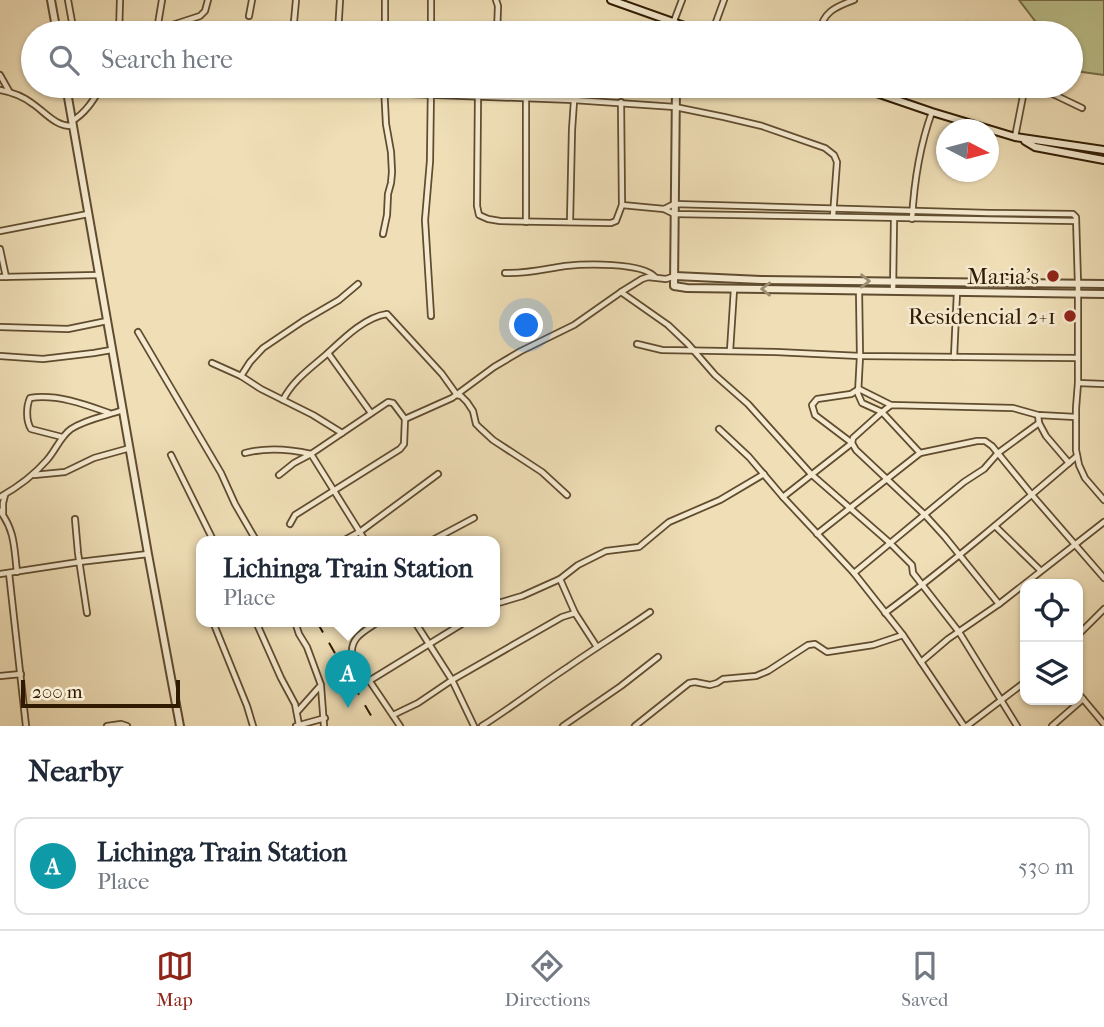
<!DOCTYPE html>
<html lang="en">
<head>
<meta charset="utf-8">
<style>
	body { margin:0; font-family:"IM FELL French Canon",serif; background:#f2f2f3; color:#1f2937 }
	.controls { position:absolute; right:21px; bottom:21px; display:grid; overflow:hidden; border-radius:14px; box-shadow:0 2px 5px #0004 }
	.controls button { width:63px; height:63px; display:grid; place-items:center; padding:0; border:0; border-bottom:2px solid #e0e1e3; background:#fff; color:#1f2937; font:35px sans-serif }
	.compass { position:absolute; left:936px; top:119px; width:63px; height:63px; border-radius:50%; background:#fff; box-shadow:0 2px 5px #0004; rotate:96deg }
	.scale { position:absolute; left:21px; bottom:18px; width:159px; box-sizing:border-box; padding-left:7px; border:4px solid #301b02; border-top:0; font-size:19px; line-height:24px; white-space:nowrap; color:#301b02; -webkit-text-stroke:5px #f5ead0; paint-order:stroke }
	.you { position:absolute; left:527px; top:326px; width:24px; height:24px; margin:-18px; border:5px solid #fff; border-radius:50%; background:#1a73e8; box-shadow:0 0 0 10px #1a73e833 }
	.badge { display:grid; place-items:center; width:46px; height:46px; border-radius:50%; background:#8f2418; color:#fff; font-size:23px; font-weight:700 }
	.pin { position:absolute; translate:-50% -58px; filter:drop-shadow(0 2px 4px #0008) }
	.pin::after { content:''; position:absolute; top:37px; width:24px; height:21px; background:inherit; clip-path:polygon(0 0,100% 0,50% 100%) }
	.popup { position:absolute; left:196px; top:536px; width:304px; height:91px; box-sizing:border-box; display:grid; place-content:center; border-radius:14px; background:#fff; filter:drop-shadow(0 2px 5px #0005); font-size:23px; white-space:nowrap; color:#747a83 }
	.popup b { font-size:26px; color:#1f2937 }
	.popup::after { content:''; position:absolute; left:50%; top:100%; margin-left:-14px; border:14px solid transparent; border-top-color:#fff }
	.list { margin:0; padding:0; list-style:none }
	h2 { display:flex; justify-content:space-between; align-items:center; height:91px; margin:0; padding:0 28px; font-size:30px }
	h2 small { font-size:23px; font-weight:400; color:#747a83 }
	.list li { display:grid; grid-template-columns:46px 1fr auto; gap:21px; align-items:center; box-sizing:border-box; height:98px; margin:0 14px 14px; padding:0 14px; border:2px solid #e0e1e3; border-radius:14px }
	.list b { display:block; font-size:26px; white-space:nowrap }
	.list p { margin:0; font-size:23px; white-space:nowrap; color:#747a83 }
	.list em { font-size:23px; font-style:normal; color:#747a83 }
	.icon { flex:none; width:38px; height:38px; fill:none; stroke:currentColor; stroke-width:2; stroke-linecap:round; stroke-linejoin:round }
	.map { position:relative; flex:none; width:1104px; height:726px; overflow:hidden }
	.search { position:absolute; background:#fff; box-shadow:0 2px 5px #0004; left:21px; right:21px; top:21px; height:77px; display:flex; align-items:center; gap:18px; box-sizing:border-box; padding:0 24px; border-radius:38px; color:#747a83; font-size:26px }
	.sheet { height:203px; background:#fff }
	nav { display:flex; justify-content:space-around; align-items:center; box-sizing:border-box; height:98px; border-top:2px solid #e0e1e3; background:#fff; font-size:19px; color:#747a83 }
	nav a { display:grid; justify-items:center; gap:4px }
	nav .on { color:#8f2418 }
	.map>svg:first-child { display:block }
</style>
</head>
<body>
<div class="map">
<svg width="1104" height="726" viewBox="0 0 1104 726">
	<rect width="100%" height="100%" fill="#efdeb6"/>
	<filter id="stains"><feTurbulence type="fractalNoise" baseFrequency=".00286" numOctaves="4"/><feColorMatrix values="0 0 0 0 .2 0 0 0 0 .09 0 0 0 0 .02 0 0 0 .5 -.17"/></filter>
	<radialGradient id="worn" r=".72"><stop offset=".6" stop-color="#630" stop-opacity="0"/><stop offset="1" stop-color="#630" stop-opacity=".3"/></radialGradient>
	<polygon fill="#bbc18c" stroke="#766e47" stroke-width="2" points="1019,0 1104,0 1104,75 1075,71 1071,67 1071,33 1028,33 1024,30 1035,21"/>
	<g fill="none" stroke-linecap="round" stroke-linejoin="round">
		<g stroke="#604c2f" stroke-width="8">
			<g id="minor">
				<polyline points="68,0 74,33"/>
				<polyline points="431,0 431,33"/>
				<polyline points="496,0 498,6 497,33"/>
				<polyline points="249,16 252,0"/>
				<polyline points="674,21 682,0"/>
				<polyline points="968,25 977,33"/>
				<polyline points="157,30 162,0"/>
				<polyline points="119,33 120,0"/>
				<polyline points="153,33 157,30 200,16 205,11 208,0"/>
				<polyline points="293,33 296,0"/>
				<polyline points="338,33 340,0"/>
				<polyline points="385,33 385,0"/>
				<polyline points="712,33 724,0"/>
				<path d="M819 33C823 12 835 7 854 0"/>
				<polyline points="0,75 9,91"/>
				<polyline points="365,86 384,93 574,100 675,107 724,117 762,126 825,148 834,155 837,162 833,216"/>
				<polyline points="431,86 430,161 425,220 431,316"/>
				<polyline points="526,86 526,222"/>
				<polyline points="1036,86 1082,108"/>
				<path d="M0 90C11 92 24 97 33 104 46 113 56 127 73 126"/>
				<polyline points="478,97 477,206 479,215 488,219 500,221 611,223 616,221 622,205 621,102"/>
				<path d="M72 121C86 113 94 99 102 86"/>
				<polyline points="1015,137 1025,86"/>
				<polyline points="622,205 664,209 674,214 1076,221"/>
				<polyline points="664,209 674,204 989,213 1073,214 1076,217 1078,284 1078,383 1076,408 1076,450 1079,465 1085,478 1104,500"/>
				<path d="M912 219C914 183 920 145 932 112"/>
				<polyline points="570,222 572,130 575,86"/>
				<polyline points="0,231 88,214"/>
				<polyline points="383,234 387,215 388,194 391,183 392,172 391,152 386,124 384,86"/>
				<polyline points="0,249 6,277"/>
				<path d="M505 273C526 274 545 269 565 266 585 264 642 262 655 277"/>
				<polyline points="0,277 99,275"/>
				<polyline points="859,290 860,356 858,394 862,403 882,412 853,438 852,443 856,450 925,515 945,537 999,604"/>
				<polyline points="893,291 894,219"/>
				<polyline points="621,292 668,325 688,344 715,375 748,404 811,474 890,543 912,565 913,573 959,632 1017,726"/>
				<polyline points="0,327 68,329 107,321"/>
				<polyline points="138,332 221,473 235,504 257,542"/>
				<polyline points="637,344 662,350 776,352 860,356 1077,358"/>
				<polyline points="730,351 734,289"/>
				<polyline points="328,353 371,413"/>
				<polyline points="0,356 43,359 94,353 111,350"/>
				<polyline points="954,357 957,292"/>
				<polyline points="212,363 241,376 261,389 313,415 342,433"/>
				<polyline points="241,376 250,362 263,348 303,321 339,300 358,284"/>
				<polyline points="1078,383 1104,384"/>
				<path d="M283 400C293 380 311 368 328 353 343 339 365 317 387 314L442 374 457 395 461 396 467 402 473 411 476 424 480 428 493 440 542 472 567 495"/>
				<polyline points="1039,423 1046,436 1069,463"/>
				<polyline points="719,429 749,457 783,497 854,573 903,635 964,726"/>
				<path d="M62 437 31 429C26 421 26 407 30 398 57 394 84 404 109 413"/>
				<path d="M245 453C268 447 289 449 311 454L366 542"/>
				<polyline points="920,453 882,412 891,405 1013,408 1038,415 1076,417"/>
				<polyline points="171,455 214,542"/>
				<polyline points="34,475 65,472 94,458 130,448"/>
				<polyline points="279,475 294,463 311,454 388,402 393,403 405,419"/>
				<path d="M0 497C18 487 34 475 47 460 56 450 60 437 71 429 86 419 106 416 123 410"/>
				<polyline points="783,497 852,443 815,415 812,405 817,399 851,394 859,389 891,405"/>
				<path d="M0 511C15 531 14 547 17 572"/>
				<polyline points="3,514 3,503 5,495"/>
				<polyline points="75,519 78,553 87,613"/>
				<polyline points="290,524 295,515 400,449 404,444 405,419 452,398 494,367 521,351 574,325 621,292 642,279 648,277 666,279 675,276"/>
				<polyline points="995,526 1040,570"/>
				<polyline points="817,534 920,453 977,441 985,441 992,446 1032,495 1104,578"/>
				<polyline points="341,542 361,531 438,474"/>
				<polyline points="429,542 474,518"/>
				<polyline points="9,573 26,726"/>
				<polyline points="854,573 964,482 984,469 998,453 1039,423 1038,415"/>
				<polyline points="0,574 79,562 148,554"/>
				<polyline points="560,579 575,613 597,647"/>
				<polyline points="200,590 201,593"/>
				<polyline points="495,604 522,596 560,579 578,565 606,551 639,547 669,522 720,500 764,474"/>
				<path d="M885 613C951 564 1014 510 1077 456"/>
				<polyline points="213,622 247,706 253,726"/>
				<polyline points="256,622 281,678 295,704 299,725"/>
				<polyline points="295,622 299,634 307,647 321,685 297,712"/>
				<path d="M378 622C365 631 350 637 352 655L400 726"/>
				<polyline points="415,622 452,680 474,726"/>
				<polyline points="1078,635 1104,609"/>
				<polyline points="921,662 948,639 999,604 1104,522"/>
				<polyline points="0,676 21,674"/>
				<polyline points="369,681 465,622"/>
				<polyline points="321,686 324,726"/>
				<polyline points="1078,693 1104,724"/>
				<polyline points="393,715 418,703 452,680 562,617 575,613"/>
				<polyline points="107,726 121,724 127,726"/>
				<polyline points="296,726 325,718"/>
				<path d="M482 726C512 707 539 686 568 667 595 648 623 631 650 612"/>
				<polyline points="563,726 621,686 658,657"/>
				<polyline points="635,726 689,683 695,682 710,685 717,683 723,679 756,676 768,671 808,645 815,644 827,652 834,651 873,645 903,635"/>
				<polyline points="967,726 1025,682"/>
				<polyline points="1052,726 1083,699"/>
			</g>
		</g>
		<g stroke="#604c2f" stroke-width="10">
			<g id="tertiary">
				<polyline points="51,0 57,33"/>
				<polyline points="66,86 148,554 180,726"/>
				<polyline points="676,86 674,286 687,288 1104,294"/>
				<polyline points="675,276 761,280 1104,284"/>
			</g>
		</g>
		<g stroke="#301b02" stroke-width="10">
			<g id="secondary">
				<polyline points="611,0 704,33"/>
				<polyline points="856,86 932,112 1015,137 1104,150"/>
				<polyline points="1025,141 1035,147 1104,160"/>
			</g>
		</g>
		<use href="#minor" stroke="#f5ead0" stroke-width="4.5"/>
		<use href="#tertiary" stroke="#f5ead0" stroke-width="6"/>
		<use href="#secondary" stroke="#f5ead0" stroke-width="6"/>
		<polyline stroke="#301b02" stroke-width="2" stroke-dasharray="12 12" stroke-linecap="butt" points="317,622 377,726"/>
	</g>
	<defs><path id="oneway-chevron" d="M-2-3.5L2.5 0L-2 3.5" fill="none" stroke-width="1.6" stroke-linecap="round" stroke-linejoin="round" transform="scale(1.75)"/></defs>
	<g stroke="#9c8d73">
		<use href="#oneway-chevron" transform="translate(865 281) rotate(1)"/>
		<use href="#oneway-chevron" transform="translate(766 289) rotate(-179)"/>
	</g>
	<g fill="#8f2418" stroke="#f5ead0" stroke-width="2.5">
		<circle cx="1053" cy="276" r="7"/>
		<circle cx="1070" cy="316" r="7"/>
	</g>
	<g text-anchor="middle" stroke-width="5" stroke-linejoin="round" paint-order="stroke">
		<g font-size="23" fill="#301b02" stroke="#f5ead0" text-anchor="end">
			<text x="1039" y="284">Maria's</text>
			<text x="1056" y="324">Residencial 2+1</text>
		</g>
	</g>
	<rect width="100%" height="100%" filter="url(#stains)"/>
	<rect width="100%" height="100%" fill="url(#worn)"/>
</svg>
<div class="controls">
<button><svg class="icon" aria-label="locate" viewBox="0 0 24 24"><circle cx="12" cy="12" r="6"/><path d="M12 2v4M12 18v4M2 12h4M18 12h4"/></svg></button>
<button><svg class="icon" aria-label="layers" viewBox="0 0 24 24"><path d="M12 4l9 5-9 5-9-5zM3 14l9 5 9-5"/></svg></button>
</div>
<svg class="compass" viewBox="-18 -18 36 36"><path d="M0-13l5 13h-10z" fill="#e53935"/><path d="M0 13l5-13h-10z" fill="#747a83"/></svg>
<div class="scale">200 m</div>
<div class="you"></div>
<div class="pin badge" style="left:348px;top:708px;background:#0f9aa8">A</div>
<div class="popup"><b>Lichinga Train Station</b>Place</div>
<div class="search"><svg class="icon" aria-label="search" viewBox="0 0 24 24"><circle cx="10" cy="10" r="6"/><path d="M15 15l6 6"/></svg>Search here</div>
</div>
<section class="sheet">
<h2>Nearby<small></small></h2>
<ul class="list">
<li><span class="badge" style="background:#0f9aa8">A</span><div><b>Lichinga Train Station</b><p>Place</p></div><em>530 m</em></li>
</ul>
</section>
<nav>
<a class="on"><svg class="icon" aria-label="map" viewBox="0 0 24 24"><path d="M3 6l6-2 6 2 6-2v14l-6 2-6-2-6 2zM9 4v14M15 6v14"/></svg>Map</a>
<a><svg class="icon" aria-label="directions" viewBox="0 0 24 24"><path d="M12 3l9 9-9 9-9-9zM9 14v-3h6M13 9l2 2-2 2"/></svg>Directions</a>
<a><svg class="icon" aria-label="saved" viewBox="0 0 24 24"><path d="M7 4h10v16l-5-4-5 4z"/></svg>Saved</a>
</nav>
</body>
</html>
